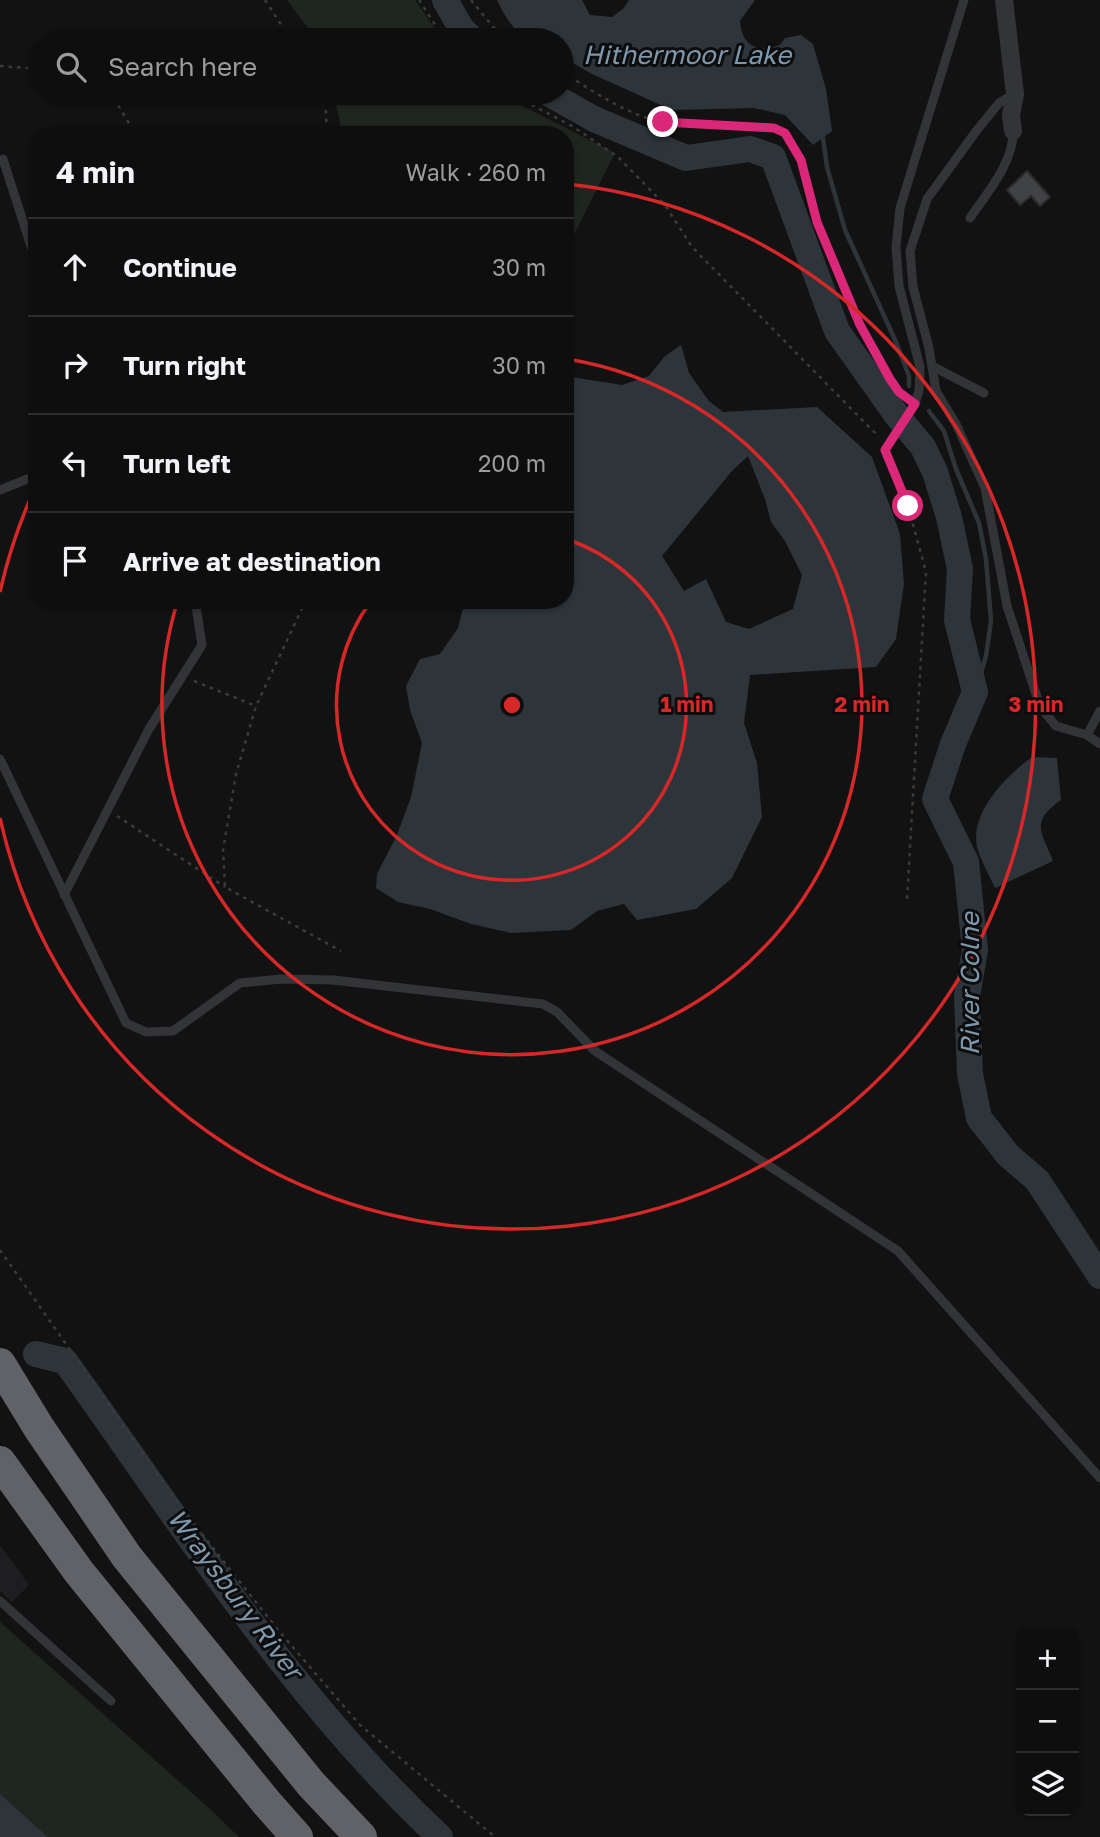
<!DOCTYPE html>
<html lang="en">
<head>
<meta charset="utf-8">
<style>
	body { margin:0; font-family:"Golos Text",sans-serif; background:#171717; color:#f1f3f6 }
	.controls { position:absolute; right:21px; bottom:21px; display:grid; overflow:hidden; border-radius:14px; box-shadow:0 2px 5px #0004 }
	.controls button { width:63px; height:63px; display:grid; place-items:center; padding:0; border:0; border-bottom:2px solid #2e2e2e; background:#0e0e0e; color:#f1f3f6; font:35px sans-serif }
	.stop { position:absolute; width:21px; height:21px; margin:-16px; border:5px solid #db2777; border-radius:50%; background:#fff }
	.stop.end { background:#db2777; border-color:#fff; box-shadow:0 2px 7px #0008 }
	.list { margin:0; padding:0; list-style:none }
	h2 { display:flex; justify-content:space-between; align-items:center; height:91px; margin:0; padding:0 28px; font-size:30px }
	h2 small { font-size:23px; font-weight:400; color:#9b9c9e }
	.list li { display:grid; grid-template-columns:46px 1fr auto; gap:21px; align-items:center; box-sizing:border-box; height:98px; padding:0 28px; border-top:2px solid #2e2e2e }
	.list b { display:block; font-size:26px; white-space:nowrap }
	.list em { font-size:23px; font-style:normal; color:#9b9c9e }
	.icon { flex:none; width:38px; height:38px; fill:none; stroke:currentColor; stroke-width:2; stroke-linecap:round; stroke-linejoin:round }
	.map { position:relative; flex:none; width:1100px; height:1837px; overflow:hidden }
	.search { position:absolute; background:#0e0e0e; box-shadow:0 2px 5px #0004; left:28px; top:28px; width:546px; height:77px; display:flex; align-items:center; gap:18px; box-sizing:border-box; padding:0 24px; border-radius:38px; color:#9b9c9e; font-size:26px }
	.panel { position:absolute; background:#0e0e0e; box-shadow:0 2px 5px #0004; left:28px; top:126px; width:546px; height:483px; border-radius:28px }
	.map>svg:first-child { display:block }
</style>
</head>
<body>
<div class="map">
<svg width="1100" height="1837" viewBox="0 0 1100 1837">
	<rect width="100%" height="100%" fill="#121213"/>
	<polygon fill="#1e1e20" points="0,1545 29,1585 12,1602 0,1591"/>
	<g fill="#1f261f">
		<polygon points="287,0 415,0 443,40 317,40"/>
		<polygon points="333,93 497,93 615,153 565,253 565,135 343,135"/>
		<polygon points="0,1622 211,1810 239,1837 48,1837 0,1794"/>
	</g>
	<g fill="#2d353b" fill-rule="evenodd">
		<path d="M497 0H582L590 15 612 17 624 8 629 0H755L740 21C742 47 757 52 780 45L785 38 801 35 813 44 826 89 832 131 813 145 785 115 754 108 672 110 592 74 562 57V40C553 40 542 42 534 40 516 37 504 15 497 0Z"/>
		<path d="M681 345 689 373 709 401 723 412 817 407 872 457 900 534 904 584 896 639 876 667 750 675 744 723 757 763 762 817 732 878 696 909 637 920 624 904 597 911 571 930 511 933 471 924 430 909 398 902 376 888 377 874 397 835 411 797 422 743 410 710 406 686 420 659 440 654 458 628 465 600H565V376L622 385 649 376 664 357ZM748 456 765 499 771 522 785 541 802 575 793 609 749 629 726 622 706 579 684 591 662 556 732 471Z"/>
		<path d="M1032 757 1057 758 1061 800C1030 822 1041 831 1053 861L995 888C989 875 981 861 977 847 970 812 1006 776 1032 757Z"/>
		<polygon points="0,1794 48,1837 0,1837"/>
	</g>
	<g fill="none" stroke-linecap="round" stroke-linejoin="round">
		<g stroke="#2d353b" stroke-width="4.5">
			<polyline points="823,138 827,167 845,230 896,342 909,376 909,386"/>
			<polyline points="929,411 944,431 956,469 979,523 986,559 991,621 986,656 975,692"/>
		</g>
		<g stroke="#2d353b" stroke-width="26">
			<polyline points="445,0 461,28 473,40"/>
			<polyline points="548,93 594,119 686,158 750,149 773,157 837,331 898,417 923,447 935,472 949,517 960,569 957,620 975,692 953,744 935,799 966,862 975,950 967,996 970,1074 979,1118 1008,1155 1037,1180 1100,1276"/>
			<path d="M36 1354 65 1361C182 1524 292 1699 440 1837"/>
		</g>
	</g>
	<polygon fill="#414246" stroke="#2c2c2f" stroke-width="2" points="1027,171 1050,197 1040,206 1031,196 1020,205 1007,190"/>
	<g fill="none" stroke-linecap="round" stroke-linejoin="round">
		<g stroke="#393b3f" stroke-width="2.5" stroke-dasharray="3.5 5" stroke-linecap="butt">
			<polyline points="265,0 291,40"/>
			<polyline points="419,0 445,40"/>
			<polyline points="471,0 493,27 511,40"/>
			<polyline points="0,66 40,69"/>
			<path d="M562 72C593 91 627 115 662 122 688 127 766 119 784 133 805 149 808 198 817 222 831 261 876 375 906 397"/>
			<polyline points="107,93 115,100 136,135"/>
			<polyline points="325,93 327,135"/>
			<polyline points="509,93 572,126 618,157 665,205 692,247 879,437"/>
			<polyline points="889,460 908,506 926,572 907,899"/>
			<polyline points="306,600 256,706 236,774 223,850 225,887 341,951"/>
			<polyline points="194,681 256,706"/>
			<polyline points="117,816 225,887"/>
			<polyline points="0,1250 179,1505 278,1630 360,1725 495,1837"/>
		</g>
		<g stroke="#333438" stroke-width="9">
			<polyline points="1013,95 999,103 977,130 927,199 910,251 913,287 929,348 936,391 956,424 985,488 1007,606 1037,697 1046,714 1056,726 1087,735 1100,744"/>
			<polyline points="3,159 37,265"/>
			<path d="M970 218C987 193 1014 162 1013 131"/>
			<polyline points="932,366 984,393"/>
			<polyline points="885,450 915,403 919,391 920,367 899,286 896,247 900,208 964,0"/>
			<polyline points="0,490 37,475"/>
			<polyline points="1087,735 1100,711"/>
			<polyline points="0,759 126,1023 146,1032 173,1031 240,983 281,979 333,980 543,1004 557,1012 595,1051 898,1251 1100,1478"/>
			<polyline points="64,895 149,729 202,645 195,600"/>
			<polyline points="0,1601 111,1701"/>
		</g>
		<polyline stroke="#333438" stroke-width="18" points="1004,0 1015,94 1011,115 1013,131"/>
		<g stroke="#606268" stroke-width="32">
			<polyline points="0,1364 39,1428 127,1557 311,1784 361,1837"/>
			<polyline points="0,1462 79,1572 266,1802 297,1837"/>
		</g>
	</g>
	<g fill="none" stroke-linecap="round" stroke-linejoin="round">
		<polyline stroke="#db2777" stroke-width="9" points="663,122 774,128 785,133 801,160 817,222 860,325 890,379 899,392 915,404 885,450 908,506"/>
	</g>
	<g fill="none" stroke="#d62828" stroke-width="3.5">
		<path d="M566 539A175 175 0 1 1 371 601"/>
		<path d="M567 359A350 350 0 1 1 177 603"/>
		<path d="M0 592A524 524 0 0 1 35 488M567 184A524 524 0 1 1 0 818"/>
	</g>
	<g text-anchor="middle" stroke-width="6" stroke-linejoin="round" paint-order="stroke">
		<g font-size="26" font-style="italic" fill="#7e97ab" stroke="#0d0d0e">
			<text x="687" y="64">Hithermoor Lake</text>
			<text transform="translate(970 984) rotate(-90)" y="9">River Colne</text>
			<text transform="translate(235 1594) rotate(53)" y="9">Wraysbury River</text>
		</g>
	</g>
	<circle cx="512" cy="705" r="10" fill="#d62828" stroke="#0d0d0e" stroke-width="3.5"/>
	<g font-size="21" text-anchor="middle" font-weight="bold" fill="#d62828" stroke="#0d0d0e" stroke-width="6" stroke-linejoin="round" paint-order="stroke">
		<text x="687" y="712">1 min</text>
		<text x="862" y="712">2 min</text>
		<text x="1036" y="712">3 min</text>
	</g>
</svg>
<div class="controls">
<button>+</button>
<button>−</button>
<button><svg class="icon" aria-label="layers" viewBox="0 0 24 24"><path d="M12 4l9 5-9 5-9-5zM3 14l9 5 9-5"/></svg></button>
</div>
<div class="stop" style="left:908px;top:506px"></div>
<div class="stop end" style="left:663px;top:122px"></div>
<div class="search"><svg class="icon" aria-label="search" viewBox="0 0 24 24"><circle cx="10" cy="10" r="6"/><path d="M15 15l6 6"/></svg>Search here</div>
<section class="panel">
<h2>4 min<small>Walk · 260 m</small></h2>
<ul class="list">
<li><svg class="icon" aria-label="ahead" viewBox="0 0 24 24"><path d="M12 20V5M6 11l6-6 6 6"/></svg><div><b>Continue</b></div><em>30 m</em></li>
<li><svg class="icon" aria-label="right" viewBox="0 0 24 24"><path d="M7 20v-9h11M14 6l5 5-5 5"/></svg><div><b>Turn right</b></div><em>30 m</em></li>
<li><svg class="icon" aria-label="left" viewBox="0 0 24 24"><path d="M17 20v-9H6M10 6l-5 5 5 5"/></svg><div><b>Turn left</b></div><em>200 m</em></li>
<li><svg class="icon" aria-label="arrive" viewBox="0 0 24 24"><path d="M6 21V4h12l-3 4 3 4H6"/></svg><div><b>Arrive at destination</b></div></li>
</ul>
</section>
</div>
</body>
</html>
